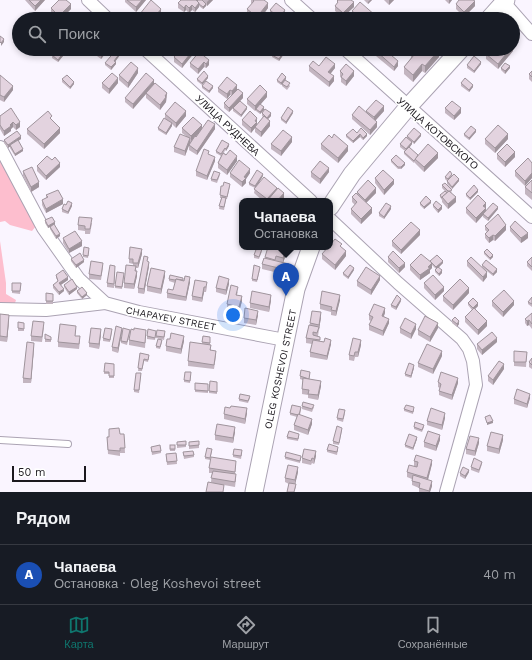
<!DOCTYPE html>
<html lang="ru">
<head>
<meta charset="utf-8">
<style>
	body { margin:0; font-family:"Work Sans",sans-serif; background:#20242c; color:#f1f3f6 }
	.scale { position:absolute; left:12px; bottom:10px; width:74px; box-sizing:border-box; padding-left:4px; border:2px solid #1b181e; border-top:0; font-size:11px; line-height:14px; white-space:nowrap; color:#1b181e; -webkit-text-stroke:3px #fff; paint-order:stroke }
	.you { position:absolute; left:233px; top:315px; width:14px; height:14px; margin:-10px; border:3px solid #fff; border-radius:50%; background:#1a73e8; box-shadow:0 0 0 6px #1a73e833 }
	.badge { display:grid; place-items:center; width:26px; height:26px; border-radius:50%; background:#0f766e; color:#fff; font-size:13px; font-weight:700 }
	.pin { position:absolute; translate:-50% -33px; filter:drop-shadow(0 1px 2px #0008) }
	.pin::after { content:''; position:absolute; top:21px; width:14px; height:12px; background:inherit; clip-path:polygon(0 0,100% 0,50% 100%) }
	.popup { position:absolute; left:239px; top:198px; width:94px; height:52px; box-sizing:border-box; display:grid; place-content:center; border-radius:8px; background:#171b24; filter:drop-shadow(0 1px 3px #0005); font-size:13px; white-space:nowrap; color:#9ea1a6 }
	.popup b { font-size:15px; color:#f1f3f6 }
	.popup::after { content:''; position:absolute; left:50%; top:100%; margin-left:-8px; border:8px solid transparent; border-top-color:#171b24 }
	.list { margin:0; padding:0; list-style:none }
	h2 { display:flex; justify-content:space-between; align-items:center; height:52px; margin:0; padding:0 16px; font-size:17px }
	h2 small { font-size:13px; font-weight:400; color:#9ea1a6 }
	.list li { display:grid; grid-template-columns:26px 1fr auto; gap:12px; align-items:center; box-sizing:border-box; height:60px; padding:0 16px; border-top:1px solid #363941 }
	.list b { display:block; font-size:15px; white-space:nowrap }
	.list p { margin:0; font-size:13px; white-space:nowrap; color:#9ea1a6 }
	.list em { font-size:13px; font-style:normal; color:#9ea1a6 }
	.icon { flex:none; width:22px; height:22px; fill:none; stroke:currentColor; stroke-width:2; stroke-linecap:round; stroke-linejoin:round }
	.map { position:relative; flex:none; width:532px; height:492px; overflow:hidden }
	.search { position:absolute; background:#171b24; box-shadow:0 2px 6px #0003; left:12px; right:12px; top:12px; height:44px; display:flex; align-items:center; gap:10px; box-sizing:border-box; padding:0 14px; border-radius:22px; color:#9ea1a6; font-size:15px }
	.sheet { height:112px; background:#171b24 }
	nav { display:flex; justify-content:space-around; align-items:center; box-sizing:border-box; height:56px; border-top:1px solid #363941; background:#171b24; font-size:11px; color:#9ea1a6 }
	nav a { display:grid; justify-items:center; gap:2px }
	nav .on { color:#0f766e }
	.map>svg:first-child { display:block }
</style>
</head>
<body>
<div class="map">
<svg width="532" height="492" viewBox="0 0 532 492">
	<rect width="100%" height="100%" fill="#faf5ff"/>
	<g fill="#fdbece">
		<polygon points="0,160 8,170 36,226 32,231 10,225 5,221 0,222"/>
		<polygon points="0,241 6,283 6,294 16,300 15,303 11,305 0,303"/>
	</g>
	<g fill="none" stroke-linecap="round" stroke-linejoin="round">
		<g stroke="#aba3b3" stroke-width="8">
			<polyline id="lane" points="0,440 68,444"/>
		</g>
		<g stroke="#aba3b3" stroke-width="14">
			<g id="street">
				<polyline points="88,0 108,19"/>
				<polyline points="291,0 312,19"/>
				<polyline points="502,0 532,34"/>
				<polyline points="145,49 311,201"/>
				<polyline points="345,49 532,217"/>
				<polyline points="0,147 43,228 79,279 105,303 139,312 285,340"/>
				<polyline points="330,219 398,283 462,339 469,349 473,361 476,385 446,492"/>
				<polyline points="0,309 46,310 105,303"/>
			</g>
		</g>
		<g stroke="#aba3b3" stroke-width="19">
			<g id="secondary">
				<polyline points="489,19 506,0"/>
				<polyline points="330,207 352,174 408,107 461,49"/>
				<polyline points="254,492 296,289 311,247"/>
			</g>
		</g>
		<use href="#lane" stroke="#fff" stroke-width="6"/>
		<use href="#street" stroke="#fff" stroke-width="12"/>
		<use href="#secondary" stroke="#fff" stroke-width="17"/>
	</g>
	<g fill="#c3b5c0">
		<polygon points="25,0 45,0 35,11"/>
		<polygon points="125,0 146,0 136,12 125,2"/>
		<polygon points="198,0 213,0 207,6 206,5 206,6 203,9 199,6 199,7 195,12 192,10 189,13 186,10 184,12 178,8 178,3 197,1"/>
		<polygon points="251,0 264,0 268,8 260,19 253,19 247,14 247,9 252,4 251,3"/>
		<polygon points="364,0 372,0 368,4"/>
		<polygon points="384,0 394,0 389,5"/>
		<polygon points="445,0 452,0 449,4"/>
		<polygon points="337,1 354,7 343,17 335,11 335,6 337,4"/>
		<polygon points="456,4 475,6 464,17 456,9"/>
		<polygon points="51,8 71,9 61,19 58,19 51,13"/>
		<polygon points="270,10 285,15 282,19 275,19 270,15"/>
		<polygon points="352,11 376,19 354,18 352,16"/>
		<polygon points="89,49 109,49 101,59 89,50"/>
		<polygon points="174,49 181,49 178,52"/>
		<polygon points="286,49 286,51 279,61 272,57 272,55"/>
		<polygon points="290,49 301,49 297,54"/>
		<polygon points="368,49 384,49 398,66 394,71 376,56 376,54 375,55"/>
		<polygon points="397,49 409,49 409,50 404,55"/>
		<polygon points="413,49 438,49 439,57 425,73 422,71 413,82 404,74 404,67 411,58 411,53 413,51"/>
		<polygon points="513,51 498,69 486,59 486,54"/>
		<polygon points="199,52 209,65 206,68 204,67 198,74 190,67 190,63"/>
		<polygon points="62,53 63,56 58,62 52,58 52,55"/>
		<polygon points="194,53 182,68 174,62 174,57"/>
		<polygon points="120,55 115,62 116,64 111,70 105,65 105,63"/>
		<polygon points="481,64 474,73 467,68 467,65"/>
		<polygon points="309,66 319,66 335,68 330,74 334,81 329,87 309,71"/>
		<polygon points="501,68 510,68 505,74 501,70"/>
		<polygon points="340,71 354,76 346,86 341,82 341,78 340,76"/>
		<polygon points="532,71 532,82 529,79 529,74"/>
		<polygon points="138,73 128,88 119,80 119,75"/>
		<polygon points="0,75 13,90 4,102 0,100"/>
		<polygon points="208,78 202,85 197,81 197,79"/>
		<polygon points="62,79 74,84 70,89 62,82"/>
		<polygon points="286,79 285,80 290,86 287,90 282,86 282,84 284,82 281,85 277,82 277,80"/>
		<polygon points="102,83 118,83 109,94 102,88"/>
		<polygon points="461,83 473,87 469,92 461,86"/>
		<polygon points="154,85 167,93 166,102 160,110 146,98 146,93 133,109 125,102 125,98"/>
		<polygon points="202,86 213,88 209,93 202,88"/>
		<polygon points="218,88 237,90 243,98 229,112 224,108 224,103 232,96 230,95 227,99 218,92"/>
		<polygon points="267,97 260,104 264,110 260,114 256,111 256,109 255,111 247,104 247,99"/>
		<polygon points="11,108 20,127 16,130 13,127 11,129 11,131 4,136 0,129 0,116"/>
		<polygon points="233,108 247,109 241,117 233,111"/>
		<polygon points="445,108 461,113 454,120 445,113"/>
		<polygon points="366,111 384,111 376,120 377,127 370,135 352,119 352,115 366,112"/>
		<polygon points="262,113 271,116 268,119 270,126 261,137 255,132 255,128 251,133 242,125 242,120 257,123 257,125 263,117 262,116"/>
		<polygon points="293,113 286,124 281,120 281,118"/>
		<polygon points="165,114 186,116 176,128 172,124 172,126 166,135 158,130 158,128 165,119"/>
		<polygon points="52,120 60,133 44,149 27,134 27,129"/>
		<polygon points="182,128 202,129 215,129 197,155 189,150 189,145 185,156 174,152 174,147 186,136 182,133"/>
		<polygon points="476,132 469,140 464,136 464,134"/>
		<polygon points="357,133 367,136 363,140 360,137 353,143 346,137 346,135"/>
		<polygon points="407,136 421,136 414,144 412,142 412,144 409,148 418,155 438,158 424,172 415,163 415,162 414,163 404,154 404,152 405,151 400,147 400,144 407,138"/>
		<polygon points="332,138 348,151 338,163 321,149 321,144"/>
		<polygon points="21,139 18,141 23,151 15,156 10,148 10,146 8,148 4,143 4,140"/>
		<polygon points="485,139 508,139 495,153 485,144"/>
		<polygon points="292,142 281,156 271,149 271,144"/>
		<polygon points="229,146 226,151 225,150 224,153 237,161 227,175 218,168 218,163 221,156 216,153 216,151"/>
		<polygon points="497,154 515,157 505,167 497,159"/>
		<polygon points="209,155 215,161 207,180 196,176 196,171"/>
		<polygon points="52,160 60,167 46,180 37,171 37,166"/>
		<polygon points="391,160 405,165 401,169 398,169 391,162"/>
		<polygon points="532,163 532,178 525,186 515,176 515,171"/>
		<polygon points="23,171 39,187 31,192 23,176"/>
		<polygon points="311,172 329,172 320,184 311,177"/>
		<polygon points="230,173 250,173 246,179 246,183 242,187 230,177"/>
		<polygon points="220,175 217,183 211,181 211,179"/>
		<polygon points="452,175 459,181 452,189 447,184 447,181 445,179 445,177"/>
		<polygon points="263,176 258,184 277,190 284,198 281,201 263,201 254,193 255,188 249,185 249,183"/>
		<polygon points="375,178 394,184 384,195 375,183"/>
		<polygon points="532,180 532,200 525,194 525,187"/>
		<polygon points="442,185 452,192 451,193 456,202 448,209 442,202 442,200 440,197 440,195 447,193 442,188"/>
		<polygon points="221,186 230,186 227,199 226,199 224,210 219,209 221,198 220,198"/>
		<polygon points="357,192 376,193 366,203 372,213 361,224 351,214 351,209 355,205 352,202 352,197 357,195"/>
		<polygon points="478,192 470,200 466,196 466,194"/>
		<polygon points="46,195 63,204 46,213 42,205 42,200 46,198"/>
		<polygon points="420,203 431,203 424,209 420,205"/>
		<polygon points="66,205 72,206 68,214 62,212 62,209"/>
		<polygon points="433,205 442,209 438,213 433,207"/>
		<polygon points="486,207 486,211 498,209 488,221 483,217 483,215 476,223 466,213 466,208"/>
		<polygon points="391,209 384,219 379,216 379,213"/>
		<polygon points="45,220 55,224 54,225 60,236 56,239 50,229 50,227 48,228 45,223"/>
		<polygon points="92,223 90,234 85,234 85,231 78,230 78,225"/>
		<polygon points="485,226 506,230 495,241 493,240 489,243 485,238 485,234 487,232 485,230"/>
		<polygon points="510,227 528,238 524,241 521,243 510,231"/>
		<polygon points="420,235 401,254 392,246 392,241"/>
		<polygon points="63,238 82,246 69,253 63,243"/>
		<polygon points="342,248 346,256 335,270 322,259 322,254"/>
		<polygon points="89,251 88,258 83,257 83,255"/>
		<polygon points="262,251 259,259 254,258 254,255"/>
		<polygon points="287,252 283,263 289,269 287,275 262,269 262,264 265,258 265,257"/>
		<polygon points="484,252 493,257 490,260 484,254"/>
		<polygon points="142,254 138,268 136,268 137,276 134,289 124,288 124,283 133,266 133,264 129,263 129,259"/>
		<polygon points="388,257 405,267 399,273 388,262"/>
		<polygon points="532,257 532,271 527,266 527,262"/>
		<polygon points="71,259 84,262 76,268 71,261"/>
		<polygon points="430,261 443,263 439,267 442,273 439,276 435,272 435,270 436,269 432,265 432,268 430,270 430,273 420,280 410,270 410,265 430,262"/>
		<polygon points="467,261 487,277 483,282 467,266"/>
		<polygon points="148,262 149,266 144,294 138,293 138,288"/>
		<polygon points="482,265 497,272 493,276 482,267"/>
		<polygon points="103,267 101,280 89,279 89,274"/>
		<polygon points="260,269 257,282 252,281 252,279"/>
		<polygon points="354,270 348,279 343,275 343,273"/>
		<polygon points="115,271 114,288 107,287 107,283"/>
		<polygon points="56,275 68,280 61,285 64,291 59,295 53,288 53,285 58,281 56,278"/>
		<polygon points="124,276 122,289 115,288 115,286"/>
		<polygon points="165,276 161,294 147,291 147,286"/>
		<polygon points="169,279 183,280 190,282 186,301 167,298 167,293 173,290 175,283 169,281"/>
		<polygon points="195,280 207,287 206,292 204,292 202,302 192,300 192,296"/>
		<polygon points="380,280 371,295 357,286 357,281"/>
		<polygon points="12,283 21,283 20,294 12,293"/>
		<polygon points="424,283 444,291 435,300 424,288"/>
		<polygon points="229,284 226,295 216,292 216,288"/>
		<polygon points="64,285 77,289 69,295 64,287"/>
		<polygon points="77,291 87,295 82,299 77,293"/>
		<polygon points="238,291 237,295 242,301 239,312 227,309 227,304"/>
		<polygon points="46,293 53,294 53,304 46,304"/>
		<polygon points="469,293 453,310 443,301 443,296"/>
		<polygon points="532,297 532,307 528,304 528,302"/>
		<polygon points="271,300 269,312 250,308 250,303"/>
		<polygon points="340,300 336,316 331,315 331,312 320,309 320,304"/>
		<polygon points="401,301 396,310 391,307 391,305"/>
		<polygon points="492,301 514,305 503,317 492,306"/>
		<polygon points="468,303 478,306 475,309 487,326 478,335 465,322 465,317 472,310 468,305"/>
		<polygon points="385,313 384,316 389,323 383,336 369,330 369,325 371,321 369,320 369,315"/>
		<polygon points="532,313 532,329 529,325 527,326 525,323 525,319"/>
		<polygon points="258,315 256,325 244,323 244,318"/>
		<polygon points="0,316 9,320 7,342 0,341"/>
		<polygon points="321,317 318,336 320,341 331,344 327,360 310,357 310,352 312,344 306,343 306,338 310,323"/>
		<polygon points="452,320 459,324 457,327 452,323"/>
		<polygon points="18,322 24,323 24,331 18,331"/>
		<polygon points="44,327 42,342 31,341 31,336"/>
		<polygon points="400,328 416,329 411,339 400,333"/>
		<polygon points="438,328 430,342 418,335 418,330"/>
		<polygon points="134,330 146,330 145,348 129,345 129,340"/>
		<polygon points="76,331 75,336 80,341 79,349 58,347 58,342"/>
		<polygon points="112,332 110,342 103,341 103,338"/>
		<polygon points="122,332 118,353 112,351 112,347"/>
		<polygon points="130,332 127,345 121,343 121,341"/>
		<polygon points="101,334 99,349 89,347 89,343"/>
		<polygon points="156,334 155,340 147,339 147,336"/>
		<polygon points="165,334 164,340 156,338 156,336"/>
		<polygon points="203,336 210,337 210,344 211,350 216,356 214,369 188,366 188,361 202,344"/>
		<rect x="45" y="339" width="6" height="3"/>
		<polygon points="184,341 181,354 166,351 166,346"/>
		<polygon points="162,342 160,349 156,348 156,346"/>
		<polygon points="497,342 482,355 477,349 477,344"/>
		<polygon points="361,345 358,357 355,357 354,361 349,360 349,355"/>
		<polygon points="34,347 31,383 23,383 23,378"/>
		<polygon points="527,352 526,367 514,366 514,362"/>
		<polygon points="140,353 149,357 148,362 144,361 142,371 138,371"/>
		<polygon points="442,356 433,374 418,367 418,363"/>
		<polygon points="532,358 532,369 529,367 529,362"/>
		<polygon points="105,363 114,364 114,378 109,378 109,374 104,374"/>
		<polygon points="414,368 411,378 405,376 405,374"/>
		<polygon points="504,369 493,385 488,381 488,376"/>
		<polygon points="141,373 139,393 134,392 134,390"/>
		<polygon points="191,375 190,383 184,382 184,380"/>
		<polygon points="310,375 309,379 321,386 318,400 308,398 308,395 302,394 302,389 303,380 300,379 300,376"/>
		<polygon points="217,382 217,394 209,393 209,391"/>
		<polygon points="438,382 458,383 452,400 439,395 439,391 440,388 438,387"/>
		<polygon points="195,383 208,384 208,393 195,392"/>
		<polygon points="250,398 248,403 239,401 239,399"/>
		<polygon points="530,398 527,408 514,404 514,399"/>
		<polygon points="302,406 314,407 312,412 302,409"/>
		<polygon points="230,408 247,413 245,424 224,419 224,414"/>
		<polygon points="301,409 300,415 312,424 308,435 294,430 294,425 297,417 290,415 290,413"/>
		<polygon points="404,409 414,409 413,414 404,411"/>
		<polygon points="345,413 343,422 337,420 337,418"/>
		<polygon points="445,418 442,430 427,425 427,421"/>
		<polygon points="414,427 424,427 422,432 414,429"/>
		<polygon points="342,430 339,445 333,444 333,441"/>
		<polygon points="235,432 233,443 215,440 215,435"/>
		<polygon points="120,434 124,434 125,453 120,453 120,456 108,454 107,437"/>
		<polygon points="299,436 298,441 287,439 287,437"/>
		<polygon points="417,439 413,450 405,447 405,445"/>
		<polygon points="440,440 436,451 424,447 424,442"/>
		<polygon points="503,440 499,454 487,451 487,446"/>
		<polygon points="186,441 186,447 177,448 177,442"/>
		<polygon points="199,441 199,448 189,449 189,442"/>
		<polygon points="479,443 475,456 466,454 466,449"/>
		<rect x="170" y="445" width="5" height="6"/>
		<polygon points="151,447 161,451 161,453 152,455"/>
		<polygon points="338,449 337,455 327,452 327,450"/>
		<polygon points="212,451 210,460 205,459 205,457"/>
		<polygon points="183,452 194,455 194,457 184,459"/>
		<polygon points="176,453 177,464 167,465 166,454"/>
		<polygon points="242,453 241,459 233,457 233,455"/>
		<polygon points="316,456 314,464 312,463 311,465 302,463 302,458"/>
		<polygon points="285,457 301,458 300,463 285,459"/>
		<polygon points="414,461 432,464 428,480 432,486 430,492 419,492 419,488 412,485 412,479 407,477 407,472 414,466"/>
		<polygon points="482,464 479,473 471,470 471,467"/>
		<polygon points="236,465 235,474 236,479 235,487 224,485 224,489 211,482 212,473 209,473 209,468"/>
		<polygon points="298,472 295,484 296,487 294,492 287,492 289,484 285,482 285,478"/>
		<polygon points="469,472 465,479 460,476 460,473"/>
	</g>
	<g fill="#9f949c">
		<polygon points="41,0 45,0 35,11 35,6"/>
		<polygon points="142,0 146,0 136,12 136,7"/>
		<polygon points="209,0 213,0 207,6 207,2"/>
		<polygon points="370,0 372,0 368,4 368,2"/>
		<polygon points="389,0 394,0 389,5"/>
		<polygon points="449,0 452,0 449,4"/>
		<polygon points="475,1 475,6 464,17 464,12"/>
		<polygon points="354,2 354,7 343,17 343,13"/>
		<polygon points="199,3 199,7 195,12 195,8"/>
		<polygon points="268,3 268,8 260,19 257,19 257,17"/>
		<polygon points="71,4 71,9 61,19 59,19 59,16"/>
		<polygon points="206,4 206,6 203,9 203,7"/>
		<polygon points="186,5 186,10 184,12 184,8"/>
		<polygon points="192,5 192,10 189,13 189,8"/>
		<polygon points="161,9 161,13 157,19 153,19"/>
		<polygon points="285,10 285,15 282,19 279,19 279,18"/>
		<polygon points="4,39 4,42 1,46 1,43"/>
		<polygon points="513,46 513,51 498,69 498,64 510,49 513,49"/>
		<polygon points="105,49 109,49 101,59 101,54"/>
		<polygon points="194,49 194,53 182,68 182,64"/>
		<polygon points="285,49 286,49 286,51 279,61 279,59"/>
		<polygon points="297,49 301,49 297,54"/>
		<polygon points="405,49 409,49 409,50 404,55 404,51"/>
		<polygon points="439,50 439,57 425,73 425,66"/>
		<polygon points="63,53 63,56 58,62 58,60"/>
		<polygon points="120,53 120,55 114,63 114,61"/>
		<polygon points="209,60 209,65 206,68 206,64"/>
		<polygon points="398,61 398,66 394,71 394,67"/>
		<polygon points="116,62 116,64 111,70 111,67"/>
		<polygon points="204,62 204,67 198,74 198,69"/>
		<polygon points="481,62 481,64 474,73 474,71"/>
		<polygon points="335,64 335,68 328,77 328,72"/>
		<polygon points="422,64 422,71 413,82 413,75"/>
		<polygon points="510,66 510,68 505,74 505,71"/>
		<polygon points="138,68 138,73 128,88 128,83"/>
		<polygon points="354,71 354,76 346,86 346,81"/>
		<polygon points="208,76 208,78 202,85 202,83"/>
		<polygon points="334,76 334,81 329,87 329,82"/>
		<polygon points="286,77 286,79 281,85 281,83"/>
		<polygon points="118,78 118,83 109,94 109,89"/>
		<polygon points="154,80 154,85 133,109 133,104"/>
		<polygon points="74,82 74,84 70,89 70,87"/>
		<polygon points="237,85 237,90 232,96 232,91"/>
		<polygon points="473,85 473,87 469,92 469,90"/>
		<polygon points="13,86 13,90 4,102 4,97"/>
		<polygon points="213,86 213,88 209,93 209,91"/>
		<polygon points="230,90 230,95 227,99 227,94"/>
		<polygon points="267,92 267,97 255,111 255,106"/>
		<polygon points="167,93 166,102 160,110 160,105 165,96"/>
		<polygon points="243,93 243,98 229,112 229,108"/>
		<polygon points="384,106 384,111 374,122 374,117"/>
		<polygon points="247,107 247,109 241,117 241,115"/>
		<polygon points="264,107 264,110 260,114 260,112"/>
		<polygon points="461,108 461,113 454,120 454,116"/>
		<polygon points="186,111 186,116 176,128 176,123"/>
		<polygon points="293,111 293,113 286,124 286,122"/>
		<polygon points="271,113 271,116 267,120 267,118"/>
		<polygon points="257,118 257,127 255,127 255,128 251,133 251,128"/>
		<polygon points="270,121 270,126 261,137 261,132"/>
		<polygon points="13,122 13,127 11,129 11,131 4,136 4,131"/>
		<polygon points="20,122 20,127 16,130 16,125"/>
		<polygon points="377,122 377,127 370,135 370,130"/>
		<polygon points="172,123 172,126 166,135 166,133"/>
		<polygon points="215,124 215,129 197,155 197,151"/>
		<polygon points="202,125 202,130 191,141 191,136"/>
		<polygon points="60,128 60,133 44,149 44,144"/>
		<polygon points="476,130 476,132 469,140 469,138"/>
		<polygon points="360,134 360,137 353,143 353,141"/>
		<polygon points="367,134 367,136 363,140 363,138"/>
		<polygon points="421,134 421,136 414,144 414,142"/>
		<polygon points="508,134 508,139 495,153 495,148"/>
		<polygon points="21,136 21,139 8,148 8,145"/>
		<polygon points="292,137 292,142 281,156 281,151"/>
		<polygon points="190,138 190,143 185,156 185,151"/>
		<polygon points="412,142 412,144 406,152 406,149"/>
		<polygon points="229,144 229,146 226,151 226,149"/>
		<polygon points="348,146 348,151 338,163 338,158"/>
		<polygon points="23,149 23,151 15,156 15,154"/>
		<polygon points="515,152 515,157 505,167 505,162"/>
		<polygon points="438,153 438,158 424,172 424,167"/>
		<polygon points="237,156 237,161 227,175 227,170"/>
		<polygon points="215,157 215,161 207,180 207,176"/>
		<polygon points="60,163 60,167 46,180 46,176"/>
		<polygon points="405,163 405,165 401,169 401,167"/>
		<polygon points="329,168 329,172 320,184 320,179"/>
		<polygon points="250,169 250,173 246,179 246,183 242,187 242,182 244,177"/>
		<polygon points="532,173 532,178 525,186 525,181"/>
		<polygon points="263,174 263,176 255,189 255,186"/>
		<polygon points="459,179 459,181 452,189 452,187"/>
		<polygon points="394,180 394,184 384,195 384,190"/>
		<polygon points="39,182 39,187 31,192 31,187"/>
		<polygon points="277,188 277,193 267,201 267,199"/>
		<polygon points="376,188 376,193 365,204 365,200"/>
		<polygon points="478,190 478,192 470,200 470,198"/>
		<polygon points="284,193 284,198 281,201 277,201"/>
		<polygon points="456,197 456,202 448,209 448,204"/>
		<polygon points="63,199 63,204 46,213 46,209"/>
		<polygon points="431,201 431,203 424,209 424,207"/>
		<polygon points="72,203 72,206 68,214 68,212"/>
		<polygon points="486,203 486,212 476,223 476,218 483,206"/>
		<polygon points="391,206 391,209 384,219 384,217"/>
		<polygon points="442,206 442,209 438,213 438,210"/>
		<polygon points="498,207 498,209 488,221 488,218"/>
		<polygon points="372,208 372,213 361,224 361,219"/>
		<polygon points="55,222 55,224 48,228 48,226"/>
		<polygon points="506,225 506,230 495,241 495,236"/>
		<polygon points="420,230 420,235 401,254 401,250"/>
		<polygon points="528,233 528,238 524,241 521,243 521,238"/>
		<polygon points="60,234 60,236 56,239 56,236"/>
		<polygon points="493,235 493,240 489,243 489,238"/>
		<polygon points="82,241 82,246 69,253 69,249"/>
		<polygon points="287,247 287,252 283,263 283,258"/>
		<polygon points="142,249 142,254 138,268 138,263"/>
		<polygon points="346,251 346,256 335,270 335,265"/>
		<polygon points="493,255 493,257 490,260 490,258"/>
		<polygon points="84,260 84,262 76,268 76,265"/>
		<polygon points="443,261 443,263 436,270 436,267"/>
		<polygon points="149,262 149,266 144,294 144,289"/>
		<polygon points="405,263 405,267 399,273 399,268"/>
		<polygon points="432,263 432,268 430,270 430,273 420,280 420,275"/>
		<polygon points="289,264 289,269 287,275 287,270"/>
		<polygon points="354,268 354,270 348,279 348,277"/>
		<polygon points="497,269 497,272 493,276 493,274"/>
		<polygon points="442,270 442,273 439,276 439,274"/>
		<polygon points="137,271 137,276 134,289 134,284"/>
		<polygon points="165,271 165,276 161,294 161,289"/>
		<polygon points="487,272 487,277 483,282 483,277"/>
		<polygon points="380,276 380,280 371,295 371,290"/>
		<polygon points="68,277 68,280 59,286 59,283"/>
		<polygon points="190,277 190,282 186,301 186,297"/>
		<polygon points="229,279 229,284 226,295 226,290"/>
		<polygon points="77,287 77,289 69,295 69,292"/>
		<polygon points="204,287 204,292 202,302 202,298"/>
		<polygon points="444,287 444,291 435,300 435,295"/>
		<polygon points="469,288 469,293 453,310 453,305"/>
		<polygon points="64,289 64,291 59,295 59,292"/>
		<polygon points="87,293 87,295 82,299 82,297"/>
		<polygon points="271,295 271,300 269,312 269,307"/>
		<polygon points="340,295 340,300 336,316 336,311"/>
		<polygon points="242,296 242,301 239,312 239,307"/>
		<polygon points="401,299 401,301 396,310 396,307"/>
		<polygon points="514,301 514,305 503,317 503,312"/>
		<polygon points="478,303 478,306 473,311 473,308"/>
		<polygon points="385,308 385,313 382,320 382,316"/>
		<polygon points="258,311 258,315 256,325 256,320"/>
		<polygon points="321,312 321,317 319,330 319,325"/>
		<polygon points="9,315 9,320 7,342 7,337"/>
		<polygon points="389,319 389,323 383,336 383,331"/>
		<polygon points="529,320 529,325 527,326 527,321"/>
		<polygon points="459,321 459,324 457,327 457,324"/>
		<polygon points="487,321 487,326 478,335 478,330"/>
		<polygon points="438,323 438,328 430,342 430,337"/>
		<polygon points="416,324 416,329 411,339 411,334"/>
		<polygon points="122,328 122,332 118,353 118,348"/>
		<polygon points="101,329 101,334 99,349 99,344"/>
		<polygon points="184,336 184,341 181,354 181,349"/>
		<polygon points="497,338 497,342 482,355 482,350"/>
		<polygon points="331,340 331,344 327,360 327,356"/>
		<polygon points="361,340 361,345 358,357 358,352"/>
		<polygon points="34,343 34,347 31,383 31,379"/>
		<polygon points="442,351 442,356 433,374 433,369"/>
		<polygon points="504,364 504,369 493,385 493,380"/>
		<polygon points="414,365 414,368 411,378 411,376"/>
		<polygon points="458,378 458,383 452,400 452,395"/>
		<polygon points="321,381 321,386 318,400 318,395"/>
		<polygon points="530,394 530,398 527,408 527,404"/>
		<polygon points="247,408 247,413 245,424 245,419"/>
		<polygon points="445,413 445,418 442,430 442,425"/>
		<polygon points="312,419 312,424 308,435 308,430"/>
		<polygon points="493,421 493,423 487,425 487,423"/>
		<polygon points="235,427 235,432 233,443 233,438"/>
		<polygon points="440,435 440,440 436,451 436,446"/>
		<polygon points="503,435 503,440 499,454 499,449"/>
		<polygon points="417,437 417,439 413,450 413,448"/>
		<polygon points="479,438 479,443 475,456 475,451"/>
		<polygon points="316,451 316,456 314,464 314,459"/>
		<polygon points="432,460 432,464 427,483 427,478"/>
		<polygon points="298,467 298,472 295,485 295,480"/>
		<polygon points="469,470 469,472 465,479 465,476"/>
		<polygon points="432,481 432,486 430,492 429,492"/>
	</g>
	<g fill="#e3d3df" stroke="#9f949c">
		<polygon points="29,0 41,0 35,6"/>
		<polygon points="59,0 66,0 71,4 59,16 51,8"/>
		<polygon points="127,0 142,0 136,7"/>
		<polygon points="151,0 161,9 153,19 136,19"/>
		<polygon points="181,0 196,0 199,3 195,8 192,5 189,8 186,5 184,8 178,3"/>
		<polygon points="198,0 202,0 206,4 203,7 199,4 199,3 197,1"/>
		<polygon points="253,0 264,0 268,3 257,17 247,9 254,1"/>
		<polygon points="338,0 351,0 354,2 343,13 335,6 338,2 337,1"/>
		<polygon points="459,0 473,0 475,1 464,12 456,4"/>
		<polygon points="360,2 376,16 374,19 353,19 357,15 352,11"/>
		<polygon points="276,3 285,10 279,18 270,10"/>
		<polygon points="349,13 352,16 349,19 342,19"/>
		<polygon points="0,36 4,39 1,43 0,42"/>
		<polygon points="56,49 60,49 62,50 61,52 63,53 58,60 52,55"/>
		<polygon points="94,49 105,49 101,54"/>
		<polygon points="181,49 194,49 182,64 174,57"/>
		<polygon points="276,49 285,49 279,59 272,55"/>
		<polygon points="378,49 384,49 398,61 394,67 376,51"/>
		<polygon points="415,49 438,49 439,50 425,66 422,64 413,75 404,67 414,55 411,53"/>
		<polygon points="490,49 510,49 498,64 486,54"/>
		<polygon points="116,50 120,53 114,61 116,62 111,67 105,63"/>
		<polygon points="199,52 209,60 206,64 204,62 198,69 190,63"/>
		<polygon points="474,56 481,62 474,71 467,65"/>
		<polygon points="326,57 335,64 328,72 334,76 329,82 309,66 313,61 319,66"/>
		<polygon points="131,62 138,68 128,83 119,75"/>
		<polygon points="505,63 510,66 505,71 501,68"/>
		<polygon points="346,64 354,71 346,81 341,77 343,74 340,71"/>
		<polygon points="204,71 208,76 202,83 197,79"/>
		<polygon points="532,71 532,77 529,74"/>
		<polygon points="112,73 118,78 109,89 102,83"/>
		<polygon points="146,73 154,80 133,104 125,98"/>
		<polygon points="282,73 286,77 281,83 277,80"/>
		<polygon points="0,75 13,86 4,97 0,95"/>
		<polygon points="67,75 74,82 70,87 62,79"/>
		<polygon points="227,77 237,85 232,91 230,90 227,94 218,88"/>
		<polygon points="465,78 473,85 469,90 461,83"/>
		<polygon points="285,80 290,83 287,87 282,84"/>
		<polygon points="206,81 213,86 209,91 202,86"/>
		<polygon points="155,83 167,93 165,96 166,97 160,105 146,93"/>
		<polygon points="260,85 267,92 255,106 247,99"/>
		<polygon points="238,89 243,93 229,108 224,103"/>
		<polygon points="376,100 384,106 374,117 366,111"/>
		<polygon points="240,101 247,107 241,115 233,108"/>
		<polygon points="452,101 461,108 454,116 445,108"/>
		<polygon points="175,102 186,111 176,123 165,114"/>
		<polygon points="260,104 264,107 260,112 256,109"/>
		<polygon points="359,106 377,122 370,130 352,115"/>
		<polygon points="288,107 293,111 286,122 281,118"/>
		<polygon points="11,108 20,122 16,125 13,122 10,125 11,126 4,131 0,125 0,116"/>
		<polygon points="265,109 271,113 267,118 262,113"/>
		<polygon points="48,111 52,116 50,118 60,128 44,144 27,129"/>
		<polygon points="250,111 257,118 255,121 257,122 251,128 242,120"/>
		<polygon points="264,116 270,121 261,132 255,127"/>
		<polygon points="193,117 202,125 191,136 182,128"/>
		<polygon points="164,118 172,123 166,133 158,128"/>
		<polygon points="208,120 215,124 197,151 189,145 195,136 196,137"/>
		<polygon points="498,125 508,134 495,148 485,139"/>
		<polygon points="471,126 476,130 469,138 464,134"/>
		<polygon points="361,128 367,134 363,138 360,134 353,141 346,135 353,129 357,133"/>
		<polygon points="414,128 421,134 414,142 407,136"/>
		<polygon points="283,130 292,137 281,151 271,144"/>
		<polygon points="17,131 21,136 8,145 4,140"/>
		<polygon points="180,134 190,138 185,151 174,147"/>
		<polygon points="334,134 348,146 338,158 321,144 329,135 332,138"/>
		<polygon points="406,137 412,142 406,149 400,144"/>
		<polygon points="18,140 23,149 15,154 10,145"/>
		<polygon points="222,140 229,144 226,149 225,148 221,154 216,151"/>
		<polygon points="428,144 438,153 424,167 415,159"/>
		<polygon points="507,144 515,152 505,162 497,154"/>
		<polygon points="409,147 418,155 414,161 404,152"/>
		<polygon points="204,149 209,151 208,154 215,157 207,176 196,171"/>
		<polygon points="230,150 237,156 227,170 218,163 223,153 226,155"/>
		<polygon points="396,155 405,163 401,167 398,167 391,160"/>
		<polygon points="47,156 52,160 55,157 60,163 46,176 37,166"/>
		<polygon points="528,158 532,163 532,173 525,181 515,171"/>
		<polygon points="239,160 250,169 244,177 246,178 242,182 230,173"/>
		<polygon points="320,161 329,168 320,179 311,172"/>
		<polygon points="32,167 39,182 31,187 23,171"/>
		<polygon points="257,170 263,174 255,186 249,183"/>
		<polygon points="383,170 394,180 384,190 375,178"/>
		<polygon points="214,171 220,173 217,180 211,179"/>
		<polygon points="450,171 452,174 448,179 445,177"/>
		<polygon points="454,174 459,179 452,187 447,181"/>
		<polygon points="264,177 277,188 267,199 254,189"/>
		<polygon points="368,180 376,188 365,200 357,192"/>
		<polygon points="532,180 532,193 525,187"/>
		<polygon points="224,182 230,184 227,197 220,195 221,186 223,186"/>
		<polygon points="445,183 452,190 450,191 448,191 442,185"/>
		<polygon points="474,185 478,190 470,198 466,194"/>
		<polygon points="278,188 284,193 277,201 267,201"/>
		<polygon points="58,190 63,199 46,209 42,200 48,197 46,195"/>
		<polygon points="445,191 447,193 442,197 442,198 440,195"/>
		<polygon points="449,191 456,197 448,204 442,197"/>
		<polygon points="356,193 372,208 361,219 351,209 357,202 352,197"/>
		<polygon points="478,195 486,203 483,206 486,208 476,218 466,208"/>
		<polygon points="426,196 431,201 424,207 420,203"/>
		<polygon points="222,197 226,198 224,207 219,206"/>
		<polygon points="68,201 72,203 68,212 62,209 64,204 66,205"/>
		<polygon points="436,201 442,206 438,210 433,205"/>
		<polygon points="386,203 391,206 384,217 379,213"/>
		<polygon points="493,203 498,207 488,218 483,214"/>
		<polygon points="498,214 506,225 495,236 493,235 489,238 485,234 489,230 485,226"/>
		<polygon points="52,217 55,222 48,226 45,220"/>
		<polygon points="79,217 92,218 90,229 85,229 85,226 78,225"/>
		<polygon points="515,221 528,233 524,236 521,238 510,227"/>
		<polygon points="411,222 420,230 401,250 392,241"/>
		<polygon points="54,224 60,234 56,236 50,227"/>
		<polygon points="75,231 82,241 69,249 63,238"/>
		<polygon points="335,239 342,244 340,246 346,251 335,265 322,254 328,247 330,247 330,245"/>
		<polygon points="84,247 89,248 88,256 83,255"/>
		<polygon points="130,247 142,249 138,263 133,263 133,259 129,259"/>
		<polygon points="257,247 262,249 259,257 254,255"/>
		<polygon points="268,247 287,247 283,258 276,256 275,260 265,257"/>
		<polygon points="487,249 493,255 490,258 484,252"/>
		<polygon points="393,251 405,263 399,268 388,257"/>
		<polygon points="80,253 84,260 76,265 71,259"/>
		<polygon points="421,254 432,263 428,267 430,268 420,275 410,265"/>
		<polygon points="437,255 443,261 436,267 430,261"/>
		<polygon points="144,256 148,257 147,261 149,262 144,289 138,288"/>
		<polygon points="471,257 487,272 483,277 467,261"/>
		<polygon points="532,257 532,267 527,262"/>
		<polygon points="264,258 289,264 287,270 262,264"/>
		<polygon points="486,260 497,269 493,274 482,265"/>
		<polygon points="91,261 103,263 101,276 89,274"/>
		<polygon points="110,265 115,266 114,284 107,283"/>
		<polygon points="126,265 136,266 135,271 137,271 134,284 124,283"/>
		<polygon points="254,265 260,267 257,280 252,279"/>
		<polygon points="350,265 354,268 348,277 343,273"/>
		<polygon points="366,267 380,276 371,290 357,281"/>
		<polygon points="438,267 442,270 439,274 435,270"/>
		<polygon points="151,268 165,271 161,289 147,286"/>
		<polygon points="63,270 68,277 59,283 64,289 59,292 53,285 58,281 56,275"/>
		<polygon points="117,272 124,273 122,287 115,286"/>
		<polygon points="170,275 183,278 183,280 176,279 175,280 169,279"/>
		<polygon points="433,275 444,287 435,295 424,283"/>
		<polygon points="185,276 190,277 186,297 167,293 168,289 173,290 176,279 184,281"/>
		<polygon points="219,276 229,279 226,290 216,288"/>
		<polygon points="72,279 77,287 69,292 64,285"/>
		<polygon points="460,279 469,288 453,305 443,296"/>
		<polygon points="195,280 207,282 206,287 204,287 202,298 192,296"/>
		<polygon points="12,283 21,283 20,291 12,291"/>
		<polygon points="231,285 238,287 236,295 242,296 239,307 227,304"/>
		<polygon points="82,287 87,293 82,297 77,291"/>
		<polygon points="504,290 514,301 503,312 492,301"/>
		<polygon points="252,291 271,295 269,307 250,303"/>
		<polygon points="322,291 340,295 336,311 331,310 332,307 320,304"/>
		<polygon points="46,293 53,294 53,301 46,301"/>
		<polygon points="397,295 401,299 396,307 391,305"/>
		<polygon points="532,297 532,304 528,302"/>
		<polygon points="473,298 478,303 473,308 468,303"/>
		<polygon points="374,304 385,308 382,316 389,319 383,331 369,325 373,317 369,315"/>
		<polygon points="245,308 258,311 256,320 244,318"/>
		<polygon points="474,308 487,321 478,330 465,317"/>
		<polygon points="312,311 321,312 319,325 310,323"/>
		<polygon points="532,313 532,324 529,320 527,321 525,319"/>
		<polygon points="0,314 9,315 7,337 0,336"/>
		<polygon points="425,316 438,323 430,337 418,330"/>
		<polygon points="455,317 459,321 457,324 452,320"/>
		<polygon points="405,318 416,324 411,334 400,328"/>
		<polygon points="33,321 44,322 42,337 31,336"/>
		<polygon points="18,322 24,323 24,329 18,328"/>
		<polygon points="60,324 76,326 75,336 80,336 79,344 58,342"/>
		<polygon points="309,325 319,327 317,333 313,332 313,335 320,337 320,340 306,338"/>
		<polygon points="116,326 122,328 118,348 112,347"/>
		<polygon points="91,328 101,329 99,344 89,343"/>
		<polygon points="105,328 112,329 110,340 103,338"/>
		<polygon points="123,328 130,330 127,342 121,341"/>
		<polygon points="134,328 146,330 145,343 129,340 131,329 134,330"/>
		<polygon points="148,329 156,331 155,338 147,336"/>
		<polygon points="157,330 165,331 164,337 156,336"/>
		<polygon points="492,332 497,338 482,350 477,344"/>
		<polygon points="171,333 184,336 181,349 166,346 167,339 170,339"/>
		<polygon points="45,334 51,337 51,340 45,339"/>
		<polygon points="203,336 210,337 210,343 202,342"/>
		<polygon points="325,338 331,340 327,356 310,352 313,340 324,342"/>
		<polygon points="353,338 361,340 358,352 355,352 354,356 349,355"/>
		<polygon points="158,339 162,340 160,347 156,346"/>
		<polygon points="27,342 34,343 31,379 23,378"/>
		<polygon points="190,342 211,345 210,350 216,351 214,365 188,361"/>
		<polygon points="427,344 442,351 433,369 418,363"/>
		<polygon points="514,351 527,352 526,362 514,362"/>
		<polygon points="140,353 149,355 148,360 144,359 142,369 138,368"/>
		<polygon points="532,358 532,365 529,362"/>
		<polygon points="499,361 504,364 493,380 488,376"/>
		<polygon points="105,363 114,364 114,376 109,376 109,372 104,372"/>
		<polygon points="409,363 414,365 411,376 405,374"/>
		<polygon points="301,370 310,372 309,379 300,376"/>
		<polygon points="185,372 191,372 190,381 184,380"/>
		<polygon points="441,372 458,378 452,395 439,391 441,384 438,382"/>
		<polygon points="136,373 141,373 139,390 134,390"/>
		<polygon points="303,378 321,381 318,395 308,394 309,390 302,389"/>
		<polygon points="210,381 217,382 217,392 209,391"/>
		<polygon points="195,383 208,384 208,391 195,390"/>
		<polygon points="517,389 530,394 527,404 514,399"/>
		<polygon points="240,394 250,396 248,401 239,399"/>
		<polygon points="303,402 314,405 312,409 302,406"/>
		<polygon points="292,405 301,407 299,415 298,414 298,415 290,413"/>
		<polygon points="406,405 414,407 413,412 404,409"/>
		<polygon points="231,406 247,408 245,419 224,414 225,407 230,408"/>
		<polygon points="431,408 445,413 442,425 427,421"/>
		<polygon points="339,409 345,410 343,419 337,418"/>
		<polygon points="298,414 312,419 308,430 294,425"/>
		<polygon points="490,415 493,421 487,423 485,417"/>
		<polygon points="415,422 424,425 422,430 414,427"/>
		<polygon points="217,424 235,427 233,438 215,435"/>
		<polygon points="337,426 342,428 339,443 333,441"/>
		<polygon points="119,428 120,434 124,434 125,448 120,448 120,451 108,450 107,437 109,437 109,429"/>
		<polygon points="289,431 299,434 298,439 287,437"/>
		<polygon points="428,431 440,435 436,446 424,442"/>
		<polygon points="491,432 503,435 499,449 487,446"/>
		<polygon points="409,434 417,437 413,448 405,445"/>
		<polygon points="470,436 479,438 475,451 466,449"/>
		<polygon points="186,441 186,445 177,445 177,442"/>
		<polygon points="199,441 199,445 189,446 189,442"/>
		<polygon points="329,444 338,447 337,452 327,450"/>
		<polygon points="160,445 161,451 152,452 151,447"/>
		<rect x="170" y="445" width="5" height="4"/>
		<polygon points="207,448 212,449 210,458 205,457"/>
		<polygon points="234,449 242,450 241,456 233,455"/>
		<polygon points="304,449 316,451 314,459 312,458 311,461 302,458"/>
		<polygon points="193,451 194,455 184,456 183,452"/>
		<polygon points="286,452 301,456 300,461 285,457"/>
		<polygon points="176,453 177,461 167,462 166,454"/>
		<polygon points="416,455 432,460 427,478 407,472 409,465 417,467 418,462 414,461"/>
		<polygon points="211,457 236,461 235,472 209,468"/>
		<polygon points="474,458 482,462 479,470 471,467"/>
		<polygon points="288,465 298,467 295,480 285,478"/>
		<polygon points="463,467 469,470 465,476 460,473"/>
		<polygon points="213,471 236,474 235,482 211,478"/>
		<polygon points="413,475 432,481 429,491 419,488 420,483 412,481"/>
		<polygon points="208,482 224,485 223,492 206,492"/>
		<polygon points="289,483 296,484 294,492 287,492"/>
	</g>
	<g text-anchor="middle" stroke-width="3.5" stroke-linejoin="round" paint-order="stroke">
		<g font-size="10" fill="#1b181e" stroke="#fff">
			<text transform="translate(228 125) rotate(43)" y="4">УЛИЦА РУДНЕВА</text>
			<text transform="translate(438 133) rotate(41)" y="4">УЛИЦА КОТОВСКОГО</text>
			<text transform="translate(171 318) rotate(11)" y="4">CHAPAYEV STREET</text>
			<text transform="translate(280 369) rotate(-78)" y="4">OLEG KOSHEVOI STREET</text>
		</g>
	</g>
</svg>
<div class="scale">50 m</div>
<div class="you"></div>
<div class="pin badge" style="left:286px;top:296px;background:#1a4fb4">A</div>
<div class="popup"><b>Чапаева</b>Остановка</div>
<div class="search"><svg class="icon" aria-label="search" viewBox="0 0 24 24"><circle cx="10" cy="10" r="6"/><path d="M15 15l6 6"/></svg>Поиск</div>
</div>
<section class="sheet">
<h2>Рядом<small></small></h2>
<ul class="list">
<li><span class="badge" style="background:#1a4fb4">A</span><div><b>Чапаева</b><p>Остановка · Oleg Koshevoi street</p></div><em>40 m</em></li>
</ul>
</section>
<nav>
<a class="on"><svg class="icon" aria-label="map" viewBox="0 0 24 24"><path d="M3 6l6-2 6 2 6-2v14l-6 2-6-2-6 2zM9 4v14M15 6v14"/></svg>Карта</a>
<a><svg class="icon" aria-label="directions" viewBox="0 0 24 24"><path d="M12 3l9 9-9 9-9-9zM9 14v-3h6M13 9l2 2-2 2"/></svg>Маршрут</a>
<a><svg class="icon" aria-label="saved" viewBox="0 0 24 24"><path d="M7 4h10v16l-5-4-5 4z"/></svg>Сохранённые</a>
</nav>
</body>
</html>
